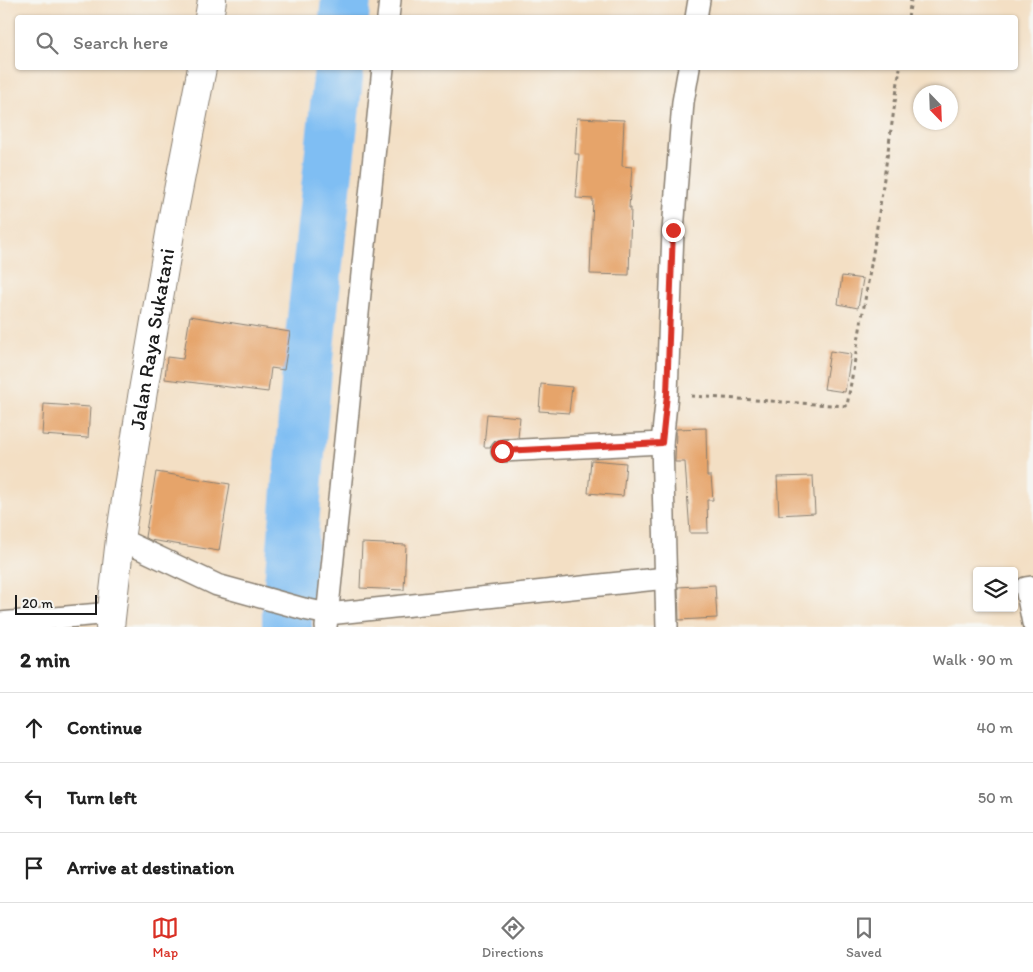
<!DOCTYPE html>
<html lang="en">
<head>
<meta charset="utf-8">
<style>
	body { margin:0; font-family:Itim,sans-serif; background:#f6f6f6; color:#222 }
	.controls { position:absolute; right:15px; bottom:15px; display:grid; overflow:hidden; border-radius:5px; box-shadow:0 1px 4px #0004 }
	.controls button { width:45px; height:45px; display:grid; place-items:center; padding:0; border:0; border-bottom:1px solid #e0e0e0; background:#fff; color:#222; font:25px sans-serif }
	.compass { position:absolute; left:913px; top:85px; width:45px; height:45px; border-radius:50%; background:#fff; box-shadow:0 1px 4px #0004; rotate:157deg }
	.scale { position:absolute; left:15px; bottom:12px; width:82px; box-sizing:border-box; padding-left:5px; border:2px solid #1c1c1c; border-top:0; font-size:14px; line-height:18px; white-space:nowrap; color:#1c1c1c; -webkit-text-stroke:4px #f6f6f2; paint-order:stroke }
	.stop { position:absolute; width:15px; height:15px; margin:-11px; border:4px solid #d93025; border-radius:50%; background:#fff }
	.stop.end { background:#d93025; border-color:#fff; box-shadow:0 1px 5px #0008 }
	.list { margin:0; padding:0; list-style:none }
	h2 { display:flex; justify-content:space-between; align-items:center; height:65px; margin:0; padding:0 20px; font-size:21px }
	h2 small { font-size:16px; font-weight:400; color:#767676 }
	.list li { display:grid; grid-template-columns:32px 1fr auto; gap:15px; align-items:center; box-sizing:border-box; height:70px; padding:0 20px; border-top:1px solid #e0e0e0 }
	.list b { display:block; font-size:19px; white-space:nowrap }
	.list em { font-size:16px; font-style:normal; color:#767676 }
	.icon { flex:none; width:28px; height:28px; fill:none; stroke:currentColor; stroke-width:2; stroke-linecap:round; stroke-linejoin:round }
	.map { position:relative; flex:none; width:1033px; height:627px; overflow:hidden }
	.search { position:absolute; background:#fff; box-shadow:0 1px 4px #0004; left:15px; right:15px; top:15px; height:55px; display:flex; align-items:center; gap:12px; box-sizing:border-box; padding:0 18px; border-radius:5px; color:#767676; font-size:19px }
	.sheet { height:275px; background:#fff }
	nav { display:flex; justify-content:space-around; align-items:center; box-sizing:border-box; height:70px; border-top:1px solid #e0e0e0; background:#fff; font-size:14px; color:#767676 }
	nav a { display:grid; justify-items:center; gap:2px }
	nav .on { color:#d93025 }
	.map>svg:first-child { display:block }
</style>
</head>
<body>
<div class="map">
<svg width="1033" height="627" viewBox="0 0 1033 627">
	<rect width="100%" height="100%" fill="#f6f6f2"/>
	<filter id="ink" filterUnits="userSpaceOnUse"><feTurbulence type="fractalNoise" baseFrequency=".02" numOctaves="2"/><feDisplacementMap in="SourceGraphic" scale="10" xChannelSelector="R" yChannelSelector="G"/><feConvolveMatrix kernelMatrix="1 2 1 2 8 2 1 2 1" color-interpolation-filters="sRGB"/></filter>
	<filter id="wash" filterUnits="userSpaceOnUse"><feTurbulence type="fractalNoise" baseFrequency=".0096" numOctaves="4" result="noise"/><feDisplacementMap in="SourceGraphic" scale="20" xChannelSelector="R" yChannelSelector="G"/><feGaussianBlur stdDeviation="1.12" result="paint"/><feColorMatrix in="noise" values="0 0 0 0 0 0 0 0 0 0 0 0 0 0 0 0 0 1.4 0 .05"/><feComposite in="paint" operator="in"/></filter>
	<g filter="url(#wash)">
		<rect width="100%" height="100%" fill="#f3dfc4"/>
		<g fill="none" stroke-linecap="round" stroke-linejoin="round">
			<g stroke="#7fbef3" stroke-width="50">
				<polyline points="344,18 346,0"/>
				<polyline points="287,627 287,608 309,347 339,68"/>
			</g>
		</g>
		<g id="blocks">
			<g fill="#e6a46a">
				<polygon points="577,118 624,120 622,166 632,167 629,208 631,208 629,275 590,274 593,199 576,198 579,154 575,154"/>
				<polygon points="842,276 863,279 858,308 838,304"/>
				<polygon points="190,316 290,332 284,370 271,368 268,392 165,379 167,357 183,359"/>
				<polygon points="830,351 851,354 845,392 824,389"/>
				<polygon points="541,384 572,387 569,413 539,411"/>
				<polygon points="44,404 90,407 88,438 42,435"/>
				<polygon points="487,414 520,417 518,438 501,439 495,441 490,447 484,447"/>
				<polygon points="706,428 707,476 711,476 713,500 707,500 708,533 690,533 685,462 675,462 676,429"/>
				<polygon points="591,460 626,463 623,496 588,493"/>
				<polygon points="156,472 230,484 219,551 150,540 145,537"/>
				<polygon points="813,476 815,513 779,515 777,477"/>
				<polygon points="362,543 406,545 404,590 360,588"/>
				<polygon points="715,585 717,618 679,620 678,587"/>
			</g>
		</g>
	</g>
	<g filter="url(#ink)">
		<use href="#blocks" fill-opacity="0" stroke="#887e70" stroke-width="1"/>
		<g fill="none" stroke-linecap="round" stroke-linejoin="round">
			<g stroke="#887e70" stroke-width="24">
				<g id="minor">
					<polyline points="388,18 390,0"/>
					<polyline points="696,18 699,0"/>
					<polyline points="502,451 662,443"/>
					<polyline points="120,539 217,585 304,609 328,614 666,578"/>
					<polyline points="1033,587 1026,588 1033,623"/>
					<polyline points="0,623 111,613"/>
					<polyline points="326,627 383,68"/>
					<polyline points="667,627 662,443 667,394 673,231 683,102 689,68"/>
				</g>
			</g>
			<g stroke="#887e70" stroke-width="30">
				<g id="secondary">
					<polyline points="209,18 212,0"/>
					<path id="s1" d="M110 627 120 539 143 391 173 216 202 68"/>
				</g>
			</g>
			<g stroke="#887e70" stroke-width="3" stroke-dasharray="4 4" stroke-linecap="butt">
				<polyline points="908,18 911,0"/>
				<polyline points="691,396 847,406 874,247 900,68"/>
			</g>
			<use href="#minor" stroke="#fff" stroke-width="21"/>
			<use href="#secondary" stroke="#fff" stroke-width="28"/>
		</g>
	</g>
	<g fill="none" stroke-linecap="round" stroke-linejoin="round" filter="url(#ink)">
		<polyline stroke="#d93025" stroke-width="6" points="502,451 662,443 667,394 673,230"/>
	</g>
	<g text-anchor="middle" stroke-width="4" stroke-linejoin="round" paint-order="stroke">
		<g font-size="21" fill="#1c1c1c" stroke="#f6f6f2">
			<text dy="7" stroke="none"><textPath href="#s1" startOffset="291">Jalan Raya Sukatani</textPath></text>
		</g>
	</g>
</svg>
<div class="controls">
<button><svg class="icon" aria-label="layers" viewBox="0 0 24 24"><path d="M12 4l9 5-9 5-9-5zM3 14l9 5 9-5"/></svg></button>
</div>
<svg class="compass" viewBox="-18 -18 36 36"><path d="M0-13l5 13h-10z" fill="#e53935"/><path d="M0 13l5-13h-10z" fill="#767676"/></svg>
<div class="scale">20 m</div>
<div class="stop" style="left:502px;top:451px"></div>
<div class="stop end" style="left:673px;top:230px"></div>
<div class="search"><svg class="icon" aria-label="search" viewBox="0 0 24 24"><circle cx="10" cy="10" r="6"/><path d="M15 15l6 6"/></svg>Search here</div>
</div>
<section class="sheet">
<h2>2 min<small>Walk · 90 m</small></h2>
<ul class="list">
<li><svg class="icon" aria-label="ahead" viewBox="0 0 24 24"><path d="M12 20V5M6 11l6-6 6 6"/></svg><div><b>Continue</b></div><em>40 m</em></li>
<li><svg class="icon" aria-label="left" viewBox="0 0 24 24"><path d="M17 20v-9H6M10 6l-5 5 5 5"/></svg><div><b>Turn left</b></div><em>50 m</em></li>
<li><svg class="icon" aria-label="arrive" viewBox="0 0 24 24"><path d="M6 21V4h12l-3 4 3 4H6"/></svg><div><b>Arrive at destination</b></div></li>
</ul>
</section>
<nav>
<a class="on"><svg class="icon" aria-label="map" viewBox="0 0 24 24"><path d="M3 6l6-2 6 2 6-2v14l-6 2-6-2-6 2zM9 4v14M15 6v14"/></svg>Map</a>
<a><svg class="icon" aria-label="directions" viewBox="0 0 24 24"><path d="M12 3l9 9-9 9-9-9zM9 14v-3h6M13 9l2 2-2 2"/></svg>Directions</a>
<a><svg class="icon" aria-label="saved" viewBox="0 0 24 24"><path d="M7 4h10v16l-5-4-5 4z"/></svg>Saved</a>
</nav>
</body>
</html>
